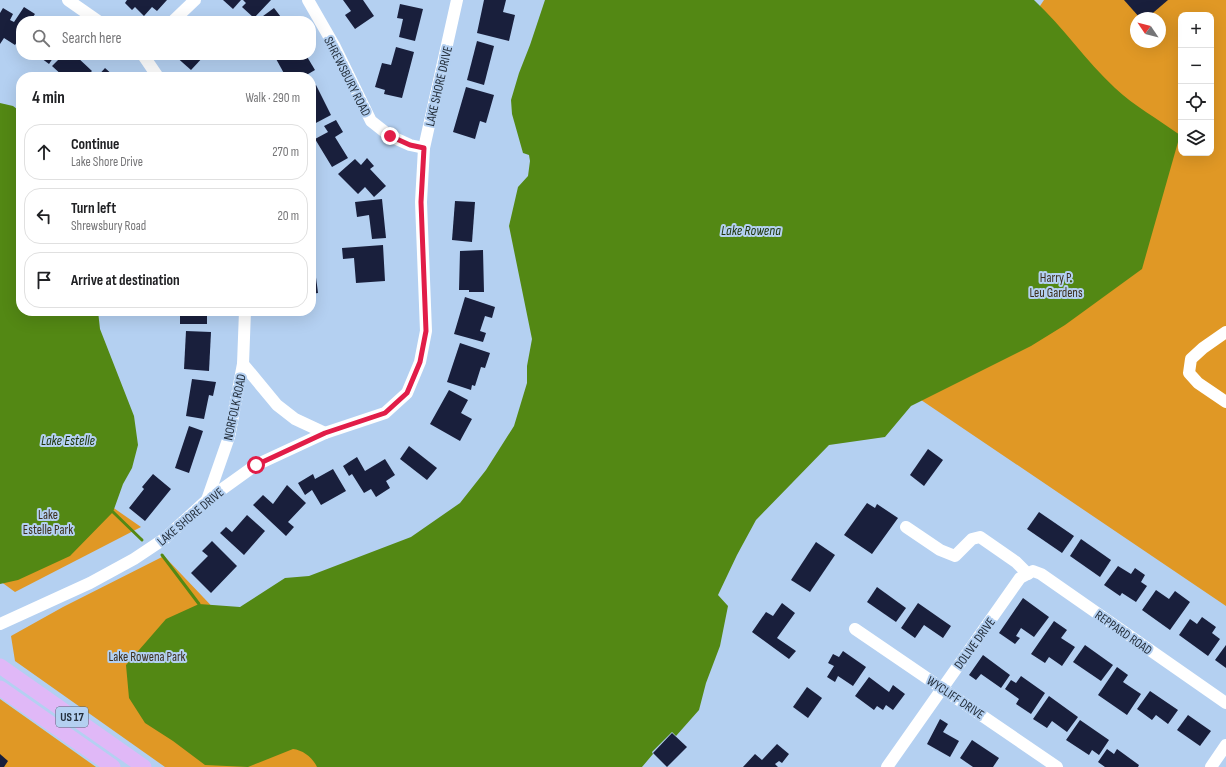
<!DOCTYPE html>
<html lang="en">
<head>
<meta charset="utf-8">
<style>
	body { margin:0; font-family:"Sofia Sans Condensed",sans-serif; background:#f2f2f2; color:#202124 }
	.controls { position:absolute; right:12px; top:12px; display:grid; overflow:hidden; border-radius:8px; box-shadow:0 4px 16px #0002 }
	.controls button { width:36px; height:36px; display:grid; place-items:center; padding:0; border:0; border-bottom:1px solid #e0e0e0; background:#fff; color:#202124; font:20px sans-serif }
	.compass { position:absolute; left:1130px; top:12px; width:36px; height:36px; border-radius:50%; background:#fff; box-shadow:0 4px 16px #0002; rotate:305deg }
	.stop { position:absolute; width:12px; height:12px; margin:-9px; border:3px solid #e11d48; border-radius:50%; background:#fff }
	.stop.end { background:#e11d48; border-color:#fff; box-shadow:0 1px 4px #0008 }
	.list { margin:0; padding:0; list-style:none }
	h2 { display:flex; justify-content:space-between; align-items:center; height:52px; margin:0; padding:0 16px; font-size:17px }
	h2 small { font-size:13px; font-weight:400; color:#757577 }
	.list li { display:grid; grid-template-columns:26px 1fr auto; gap:12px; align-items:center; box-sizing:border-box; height:56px; margin:0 8px 8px; padding:0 8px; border:1px solid #e0e0e0; border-radius:16px }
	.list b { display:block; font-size:15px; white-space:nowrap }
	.list p { margin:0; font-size:13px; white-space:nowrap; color:#757577 }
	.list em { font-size:13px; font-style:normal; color:#757577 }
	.icon { flex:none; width:22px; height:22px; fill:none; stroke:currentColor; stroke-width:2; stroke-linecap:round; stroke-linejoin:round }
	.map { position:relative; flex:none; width:1226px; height:767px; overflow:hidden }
	.search { position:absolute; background:#fff; box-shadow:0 4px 16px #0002; left:16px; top:16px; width:300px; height:44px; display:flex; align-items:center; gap:10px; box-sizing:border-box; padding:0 14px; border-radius:16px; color:#757577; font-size:15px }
	.panel { position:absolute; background:#fff; box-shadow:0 4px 16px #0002; left:16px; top:72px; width:300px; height:244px; border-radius:16px }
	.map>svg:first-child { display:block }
</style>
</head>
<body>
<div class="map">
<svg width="1226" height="767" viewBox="0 0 1226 767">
	<rect width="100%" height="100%" fill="#b4d0f1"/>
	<g fill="#e09825" fill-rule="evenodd">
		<path d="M1044 0H1226V606L819 331ZM1181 15H1211V153H1181ZM1136 18H1160V42H1136Z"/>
		<polygon points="0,429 141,527 15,592 0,581"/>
		<polygon points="164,556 222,617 440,767 165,767 15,661 11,636 63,607"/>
		<polygon points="0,699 96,767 0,767"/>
	</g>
	<g fill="#538814">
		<path d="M545 0H1034C1063 27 1086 61 1115 88 1134 106 1158 119 1180 135L1142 269 1065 325 1031 346 911 406 885 437 829 445 756 520 737 555 718 595 728 606 720 646 706 683 699 710 676 736 672 732 652 752 653 754 642 767H317C313 758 303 750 293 749L248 767 205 765 173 741 145 723 129 698 126 665 166 619 199 604 240 607 285 578 309 576 411 537 460 503 486 470 514 426 527 383V366L532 339 509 226 518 187 528 176 530 161 529 155 523 153 512 114 511 100 519 73 530 45Z"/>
		<polygon points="0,103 13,106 21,112 21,311 98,311 100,329 134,416 138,445 132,468 123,484 113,512 70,556 18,580 0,584"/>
	</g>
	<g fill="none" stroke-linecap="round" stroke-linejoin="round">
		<g stroke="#538814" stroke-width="3">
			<polyline points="113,512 142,540"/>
			<polyline points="162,555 199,604"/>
		</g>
	</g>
	<g fill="#191f3c">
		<polygon points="127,0 167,0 157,11 152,7 144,16 135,7 132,10 125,3"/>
		<polygon points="223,0 241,0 233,9"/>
		<polygon points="243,0 271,0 254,18 242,7 246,3"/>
		<polygon points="343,0 363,0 374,16 355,29 345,15 351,11"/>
		<polygon points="484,0 506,0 503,12 515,15 509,41 477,33"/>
		<polygon points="1124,0 1168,0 1147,18 1140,18"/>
		<polygon points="400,4 423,9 415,41 399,37 403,19 397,18"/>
		<polygon points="24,7 35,14 30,21 21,21 21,36 15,45 4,38 0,44 0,13 3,8 13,14 10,20 14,22"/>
		<polygon points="274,8 284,21 261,21 259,19"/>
		<polygon points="477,41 494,46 484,85 467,80"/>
		<polygon points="396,47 414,52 402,98 384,94 385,90 375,87 382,63 391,65"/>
		<polygon points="37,55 55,55 49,64"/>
		<polygon points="63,55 77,55 76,56 92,71 86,77 64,77 52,66"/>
		<polygon points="174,55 205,55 191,70"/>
		<polygon points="278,55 306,55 315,70 303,77 286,77 275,57"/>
		<polygon points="105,68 115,77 97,77"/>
		<polygon points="316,85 331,115 314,124 311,118 311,88"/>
		<polygon points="466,87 494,95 486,123 480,121 475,139 453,132"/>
		<polygon points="336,120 343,132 335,137 348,158 332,167 315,139 328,132 324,126"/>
		<polygon points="367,158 374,166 370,169 386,186 374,197 365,187 358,194 338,174 355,159 361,165"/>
		<polygon points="382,199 386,238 372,239 369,215 357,217 355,202"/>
		<polygon points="455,201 475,202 472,242 452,240"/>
		<polygon points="383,245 385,281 356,283 354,258 343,259 342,248"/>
		<polygon points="483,250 484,292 469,292 469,290 459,290 460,251"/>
		<polygon points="311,254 313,254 318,293 311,294"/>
		<polygon points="465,297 495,307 492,318 485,316 480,331 486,333 483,342 454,334"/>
		<rect x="180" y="311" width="27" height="13"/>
		<polygon points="186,331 211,332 209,371 184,369"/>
		<polygon points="460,343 490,353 485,368 481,367 475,386 472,385 471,390 447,382"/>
		<polygon points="192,379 216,382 213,396 209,395 204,419 186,416"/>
		<polygon points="449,390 468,400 461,413 472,419 460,441 430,424"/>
		<polygon points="189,426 203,431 189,473 175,468"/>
		<polygon points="409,446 437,468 427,480 400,459"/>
		<polygon points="928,449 943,460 924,486 910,475"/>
		<polygon points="357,457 365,471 385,459 395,475 386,481 390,488 376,497 371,489 364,493 352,474 349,476 343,466"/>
		<polygon points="333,469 346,491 321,505 312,490 305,495 298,483 313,474 315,479"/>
		<polygon points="153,474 171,489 145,521 129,508 144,489 142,487"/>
		<polygon points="287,485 306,503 288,522 294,527 286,536 253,505 263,495 273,504"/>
		<polygon points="867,503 875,508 877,504 898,518 872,554 844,535"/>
		<polygon points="1039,512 1074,536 1062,553 1027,529"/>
		<polygon points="247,515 265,531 244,555 220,533 226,527 232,532"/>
		<polygon points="1081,539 1111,560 1100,577 1070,556"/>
		<polygon points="212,541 237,566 211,593 191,573 208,556 202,551"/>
		<polygon points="816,542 835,555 810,592 791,580"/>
		<polygon points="1118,566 1131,574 1135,568 1145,575 1141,582 1147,586 1136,602 1122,593 1120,596 1104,585"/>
		<polygon points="877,587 906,608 896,622 867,602"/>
		<polygon points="1156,590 1169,599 1175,591 1190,602 1170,630 1142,610"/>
		<polygon points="1023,598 1049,617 1034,637 1021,628 1016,636 1020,638 1015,644 999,633"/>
		<polygon points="782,603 795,613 777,638 796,651 789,659 752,632 766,612 773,616"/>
		<polygon points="918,603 951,626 943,638 924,625 915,638 901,628"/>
		<polygon points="1202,617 1216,627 1212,633 1220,639 1208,656 1179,635 1190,619 1197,624"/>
		<polygon points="1054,621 1067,630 1061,638 1075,647 1062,666 1049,657 1045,663 1031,654"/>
		<polygon points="1085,645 1113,665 1101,681 1073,662"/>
		<polygon points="1226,645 1226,668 1215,660"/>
		<polygon points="843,651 866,667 853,686 838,676 835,682 827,677 834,666 828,663 833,654 839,657"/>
		<polygon points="983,655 1010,675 1001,688 981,674 976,680 969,675"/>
		<polygon points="1117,667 1128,675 1123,682 1141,694 1127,715 1098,695"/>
		<polygon points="1021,676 1045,693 1031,714 1016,704 1019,699 1005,689 1011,680 1016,683"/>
		<polygon points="869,677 889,692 893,685 905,694 893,710 886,705 883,710 877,706 874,710 855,696"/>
		<polygon points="807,687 822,698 808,718 793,707"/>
		<polygon points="1150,691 1178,710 1168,724 1156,715 1152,720 1137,709"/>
		<polygon points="1049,696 1078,717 1067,732 1052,721 1047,728 1033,719"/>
		<polygon points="1188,715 1211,731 1200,746 1177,730"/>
		<polygon points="940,719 948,724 943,732 959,741 950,757 927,744"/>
		<polygon points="1080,720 1109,740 1099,755 1092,750 1089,755 1066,740"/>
		<polygon points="672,733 687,747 667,767 653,753"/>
		<polygon points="972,740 999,758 993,767 973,767 960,758"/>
		<polygon points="777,744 789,754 782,763 779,761 775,764 778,767 743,767 755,754 762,760"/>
		<polygon points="1107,749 1114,754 1117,749 1139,765 1138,767 1105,767 1098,762"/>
		<polygon points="0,754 8,761 4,767 0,767"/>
	</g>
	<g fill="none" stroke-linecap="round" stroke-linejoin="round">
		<g stroke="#fff" stroke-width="12">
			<polyline points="68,0 98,21"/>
			<polyline points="308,0 335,47 371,121 390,136 410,145 424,148"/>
			<polyline points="173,21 195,0"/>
			<polyline points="143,55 158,77"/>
			<polyline points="1226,332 1203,348 1191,359 1189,373 1198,383 1226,402"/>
			<polyline points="243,364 277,405 295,419 325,433"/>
			<polyline points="207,500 229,437 243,364 245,311"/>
			<polyline points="906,527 940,550 955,556 972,539 980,537 1016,562 1028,574"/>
			<polyline points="0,624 90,583 134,559 164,539 207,500 256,465 325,433 385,413 407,393 420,362 426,331 421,202 424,148 457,0"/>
			<polyline points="855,629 1057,767"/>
			<polyline points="887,767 1020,578 1033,571 1041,574 1226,703"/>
			<polyline points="1211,767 1226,745"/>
		</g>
		<g stroke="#e0b8f7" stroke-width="15">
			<polyline points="0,666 144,767"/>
			<polyline points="0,688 113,767"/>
		</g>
	</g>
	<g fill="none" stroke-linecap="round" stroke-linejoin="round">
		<polyline stroke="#e11d48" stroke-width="5" points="256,465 325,433 385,413 407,393 420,362 426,331 421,202 424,148 410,145 390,136"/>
	</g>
	<g text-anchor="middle" stroke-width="4" stroke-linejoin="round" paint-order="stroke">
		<rect fill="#b4d0f1" stroke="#4f5f72" stroke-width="1" x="56" y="707" width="32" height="20" rx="3"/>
		<g font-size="12" font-weight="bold" fill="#242f3c">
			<text x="72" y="721">US 17</text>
		</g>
		<g font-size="13" fill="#242f3c" stroke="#b4d0f1">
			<text transform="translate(348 76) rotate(63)" y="5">SHREWSBURY ROAD</text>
			<text transform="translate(438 86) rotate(-77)" y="5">LAKE SHORE DRIVE</text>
			<text transform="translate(234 407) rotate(-78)" y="5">NORFOLK ROAD</text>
			<text transform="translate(190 516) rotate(-40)" y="5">LAKE SHORE DRIVE</text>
			<text transform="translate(1124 632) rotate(35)" y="5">REPPARD ROAD</text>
			<text transform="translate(974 643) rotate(-54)" y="5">DOLIVE DRIVE</text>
			<text transform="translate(956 697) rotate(34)" y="5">WYCLIFF DRIVE</text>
		</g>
		<g font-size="13" fill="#3d2f1d" stroke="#b4d0f1">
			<text x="1056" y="282">Harry P.<tspan x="1056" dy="15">Leu Gardens</tspan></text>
			<text x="48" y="519">Lake<tspan x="48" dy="15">Estelle Park</tspan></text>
			<text x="147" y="661">Lake Rowena Park</text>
		</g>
		<g font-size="14" font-style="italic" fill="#1d3307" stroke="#b4d0f1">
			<text x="751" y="235">Lake Rowena</text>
			<text x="68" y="445">Lake Estelle</text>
		</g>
	</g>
</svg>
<div class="controls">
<button>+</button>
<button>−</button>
<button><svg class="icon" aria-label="locate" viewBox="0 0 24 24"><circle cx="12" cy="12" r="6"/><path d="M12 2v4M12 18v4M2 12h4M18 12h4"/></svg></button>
<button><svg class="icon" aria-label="layers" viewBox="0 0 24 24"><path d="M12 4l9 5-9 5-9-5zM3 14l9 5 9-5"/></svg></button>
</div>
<svg class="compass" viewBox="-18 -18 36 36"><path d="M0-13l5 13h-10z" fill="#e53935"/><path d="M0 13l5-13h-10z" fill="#757577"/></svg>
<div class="stop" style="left:256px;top:465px"></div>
<div class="stop end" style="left:390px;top:136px"></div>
<div class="search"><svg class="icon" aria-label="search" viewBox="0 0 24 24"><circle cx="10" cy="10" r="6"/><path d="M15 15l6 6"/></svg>Search here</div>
<section class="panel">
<h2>4 min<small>Walk · 290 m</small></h2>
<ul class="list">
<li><svg class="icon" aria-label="ahead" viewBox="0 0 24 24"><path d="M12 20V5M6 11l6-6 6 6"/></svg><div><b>Continue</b><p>Lake Shore Drive</p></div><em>270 m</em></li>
<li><svg class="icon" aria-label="left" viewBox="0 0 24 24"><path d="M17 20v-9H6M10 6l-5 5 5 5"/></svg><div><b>Turn left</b><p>Shrewsbury Road</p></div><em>20 m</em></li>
<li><svg class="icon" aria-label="arrive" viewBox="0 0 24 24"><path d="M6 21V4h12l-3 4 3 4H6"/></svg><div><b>Arrive at destination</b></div></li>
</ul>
</section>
</div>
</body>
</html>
